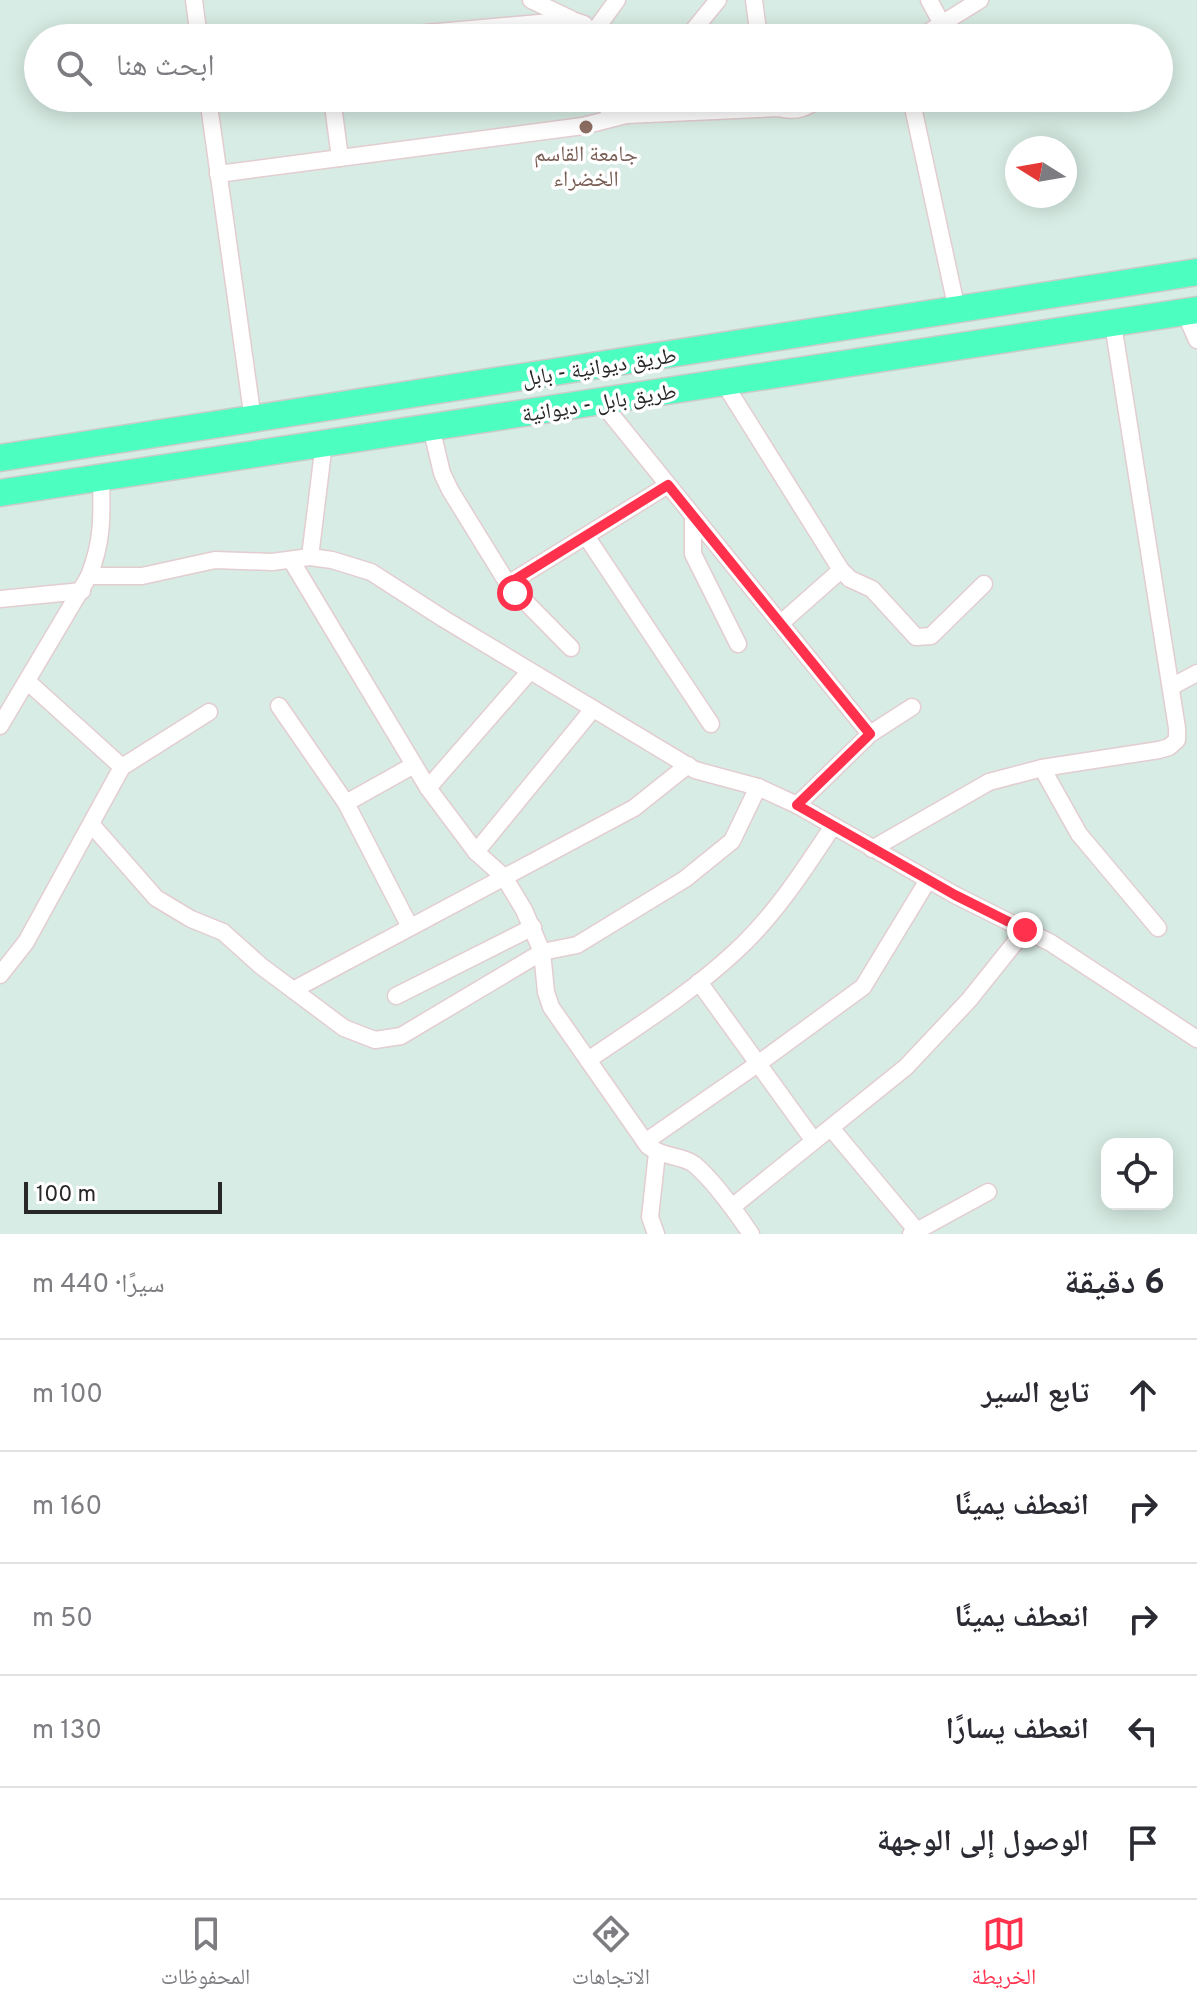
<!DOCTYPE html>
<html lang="ar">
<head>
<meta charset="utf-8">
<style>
	body { margin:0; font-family:Overpass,"Noto Naskh Arabic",sans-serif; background:#f7f7f7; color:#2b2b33; direction:rtl }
	.controls { position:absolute; right:24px; bottom:24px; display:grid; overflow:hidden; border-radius:16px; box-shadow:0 4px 20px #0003 }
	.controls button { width:72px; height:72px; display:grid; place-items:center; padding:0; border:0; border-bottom:2px solid #e1e1e2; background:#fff; color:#2b2b33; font:40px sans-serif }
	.compass { position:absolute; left:1005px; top:136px; width:72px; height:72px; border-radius:50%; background:#fff; box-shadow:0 4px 20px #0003; rotate:281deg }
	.scale { position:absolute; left:24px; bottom:20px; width:198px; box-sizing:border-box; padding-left:8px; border:4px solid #282828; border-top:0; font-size:22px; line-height:28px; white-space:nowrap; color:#282828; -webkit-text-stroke:6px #fff; paint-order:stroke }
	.stop { position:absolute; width:24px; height:24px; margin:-18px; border:6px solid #ff314d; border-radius:50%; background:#fff }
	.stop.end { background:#ff314d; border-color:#fff; box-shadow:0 2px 8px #0008 }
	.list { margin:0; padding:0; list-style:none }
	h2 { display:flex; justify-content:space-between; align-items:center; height:104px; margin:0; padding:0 32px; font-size:34px }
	h2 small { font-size:26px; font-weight:400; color:#7c7c81 }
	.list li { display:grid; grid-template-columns:52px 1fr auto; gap:24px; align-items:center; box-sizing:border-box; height:112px; padding:0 32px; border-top:2px solid #e1e1e2 }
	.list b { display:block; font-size:30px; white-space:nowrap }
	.list em { font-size:26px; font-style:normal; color:#7c7c81 }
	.icon { flex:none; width:44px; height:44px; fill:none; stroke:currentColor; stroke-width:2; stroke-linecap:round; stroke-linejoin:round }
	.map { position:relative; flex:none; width:1197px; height:1234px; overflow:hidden; direction:ltr }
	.search { position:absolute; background:#fff; box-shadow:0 4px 20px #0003; left:24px; right:24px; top:24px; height:88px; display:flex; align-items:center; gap:20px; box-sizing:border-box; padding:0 28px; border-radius:44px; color:#7c7c81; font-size:30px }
	.sheet { height:664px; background:#fff }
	nav { display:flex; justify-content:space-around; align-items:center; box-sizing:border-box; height:112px; border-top:2px solid #e1e1e2; background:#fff; font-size:22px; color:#7c7c81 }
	nav a { display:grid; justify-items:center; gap:4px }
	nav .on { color:#ff314d }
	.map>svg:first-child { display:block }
</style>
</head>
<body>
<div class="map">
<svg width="1197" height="1234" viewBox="0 0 1197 1234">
	<rect width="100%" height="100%" fill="#d7ece4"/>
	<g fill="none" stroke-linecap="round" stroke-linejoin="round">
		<g stroke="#e3cdd0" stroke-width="19">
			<g id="minor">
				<polyline points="194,0 199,38"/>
				<polyline points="531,0 571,19"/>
				<polyline points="754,0 759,38"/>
				<polyline points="929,0 942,24"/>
				<polyline points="593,33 617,0"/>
				<polyline points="370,38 572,20 584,24 594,38"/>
				<polyline points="687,38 718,0"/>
				<polyline points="919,38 980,0"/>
				<polyline points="208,98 253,420"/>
				<polyline points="332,98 340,158"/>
				<polyline points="606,98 610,118"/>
				<polyline points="911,98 957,310"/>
				<polyline points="626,115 640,98"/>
				<path d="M218 174 583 126 626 115 779 108C797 113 807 107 822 98"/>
				<polyline points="1185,313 1197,340"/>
				<polyline points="724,383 841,570 850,579 872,589 916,637 931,636 984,584"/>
				<polyline points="601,402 870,734"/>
				<polyline points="431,427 442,473 450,490 508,584 571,648"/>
				<polyline points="693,516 693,554 738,644"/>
				<polyline points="586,536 711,724"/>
				<polyline points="310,557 324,443"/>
				<path d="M291 560 428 788 476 852 504 877 524 910 542 952 546 992 551 1007 648 1146C663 1158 683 1155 695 1165 715 1182 736 1212 751 1234"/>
				<polyline points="89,576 142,576 215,560 272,562 310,557 332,560 371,572 444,619 695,770 758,787 797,805 955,895 1051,943 1197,1039"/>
				<polyline points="508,584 668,485"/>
				<polyline points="0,599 82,591"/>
				<polyline points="781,623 841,570"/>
				<polyline points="27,681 122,767 209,712"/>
				<polyline points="1171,687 1197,673"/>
				<polyline points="279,706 346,803 410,927"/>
				<path d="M0 726 89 576C103 541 102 515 101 477"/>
				<polyline points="1042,768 1079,834 1158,928"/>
				<polyline points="428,788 530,671"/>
				<polyline points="346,803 414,765"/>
				<polyline points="797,805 870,734 912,707"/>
				<polyline points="91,824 156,898 191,919 223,932 261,966 344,1028 375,1040 401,1036 542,952 577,945 685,879 732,841 758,787"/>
				<polyline points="872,849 989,782 1042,768 1159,750 1169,747 1177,740 1177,728 1113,324"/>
				<polyline points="476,852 593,709"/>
				<polyline points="0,975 26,942 122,767"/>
				<polyline points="699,982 814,1141"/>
				<polyline points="293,990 634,808 688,765"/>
				<polyline points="396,996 533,927"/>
				<path d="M588 1060C638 1026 691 993 736 951 775 915 804 870 833 826"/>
				<polyline points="831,1128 917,1231"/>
				<polyline points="645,1142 759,1063 863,987 928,880"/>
				<polyline points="732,1207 906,1067 969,1000 1025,930"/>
				<polyline points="656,1234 650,1217 657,1153"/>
				<polyline points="911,1234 988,1192"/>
			</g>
		</g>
		<g stroke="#cbcbcb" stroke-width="29">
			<g id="trunk">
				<polyline points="0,458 1197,272"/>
				<polyline points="0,493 1197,310"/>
			</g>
		</g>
		<use href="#minor" stroke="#fff" stroke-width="16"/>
		<use href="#trunk" stroke="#4dfec1" stroke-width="26"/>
	</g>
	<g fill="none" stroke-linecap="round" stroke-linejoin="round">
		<polyline stroke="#ff314d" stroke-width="10" points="515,593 508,584 668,485 870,734 797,805 955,895 1025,930"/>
	</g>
	<circle fill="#8d6e63" stroke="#fff" stroke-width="3" cx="586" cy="127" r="8"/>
	<g text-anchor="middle" stroke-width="7" stroke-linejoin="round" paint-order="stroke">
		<g font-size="22" fill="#785e54" stroke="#fff">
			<text x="586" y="161">جامعة القاسم<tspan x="586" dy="25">الخضراء</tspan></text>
		</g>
		<g font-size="22" fill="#282828" stroke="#fff">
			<text transform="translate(599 366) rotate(-9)" y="8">طريق ديوانية - بابل</text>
			<text transform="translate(599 402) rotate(-9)" y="8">طريق بابل - ديوانية</text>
		</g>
	</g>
</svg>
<div class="controls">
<button><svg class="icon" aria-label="locate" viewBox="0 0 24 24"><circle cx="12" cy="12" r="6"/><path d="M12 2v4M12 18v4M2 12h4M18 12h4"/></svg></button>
</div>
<svg class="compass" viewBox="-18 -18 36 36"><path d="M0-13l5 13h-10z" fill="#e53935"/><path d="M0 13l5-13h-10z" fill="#7c7c81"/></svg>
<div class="scale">100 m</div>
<div class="stop" style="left:515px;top:593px"></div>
<div class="stop end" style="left:1025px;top:930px"></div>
<div class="search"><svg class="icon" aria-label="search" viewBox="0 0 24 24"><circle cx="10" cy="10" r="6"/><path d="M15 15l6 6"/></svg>ابحث هنا</div>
</div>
<section class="sheet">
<h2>6 دقيقة<small>سيرًا · 440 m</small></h2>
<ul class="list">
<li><svg class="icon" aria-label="ahead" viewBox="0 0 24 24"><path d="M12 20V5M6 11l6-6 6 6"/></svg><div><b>تابع السير</b></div><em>100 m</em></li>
<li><svg class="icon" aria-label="right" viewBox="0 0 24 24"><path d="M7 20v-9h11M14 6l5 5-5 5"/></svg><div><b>انعطف يمينًا</b></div><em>160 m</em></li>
<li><svg class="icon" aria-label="right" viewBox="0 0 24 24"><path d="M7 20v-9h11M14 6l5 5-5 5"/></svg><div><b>انعطف يمينًا</b></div><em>50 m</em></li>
<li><svg class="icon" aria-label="left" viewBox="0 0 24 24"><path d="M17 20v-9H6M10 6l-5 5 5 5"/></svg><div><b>انعطف يسارًا</b></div><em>130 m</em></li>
<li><svg class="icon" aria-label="arrive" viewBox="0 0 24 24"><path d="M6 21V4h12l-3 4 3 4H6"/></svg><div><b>الوصول إلى الوجهة</b></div></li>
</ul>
</section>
<nav>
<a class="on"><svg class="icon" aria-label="map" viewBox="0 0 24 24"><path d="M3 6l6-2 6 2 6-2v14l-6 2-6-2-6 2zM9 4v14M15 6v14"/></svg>الخريطة</a>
<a><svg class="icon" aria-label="directions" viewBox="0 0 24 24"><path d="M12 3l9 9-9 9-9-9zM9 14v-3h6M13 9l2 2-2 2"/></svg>الاتجاهات</a>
<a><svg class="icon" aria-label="saved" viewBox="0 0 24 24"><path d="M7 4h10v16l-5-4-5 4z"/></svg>المحفوظات</a>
</nav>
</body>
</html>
